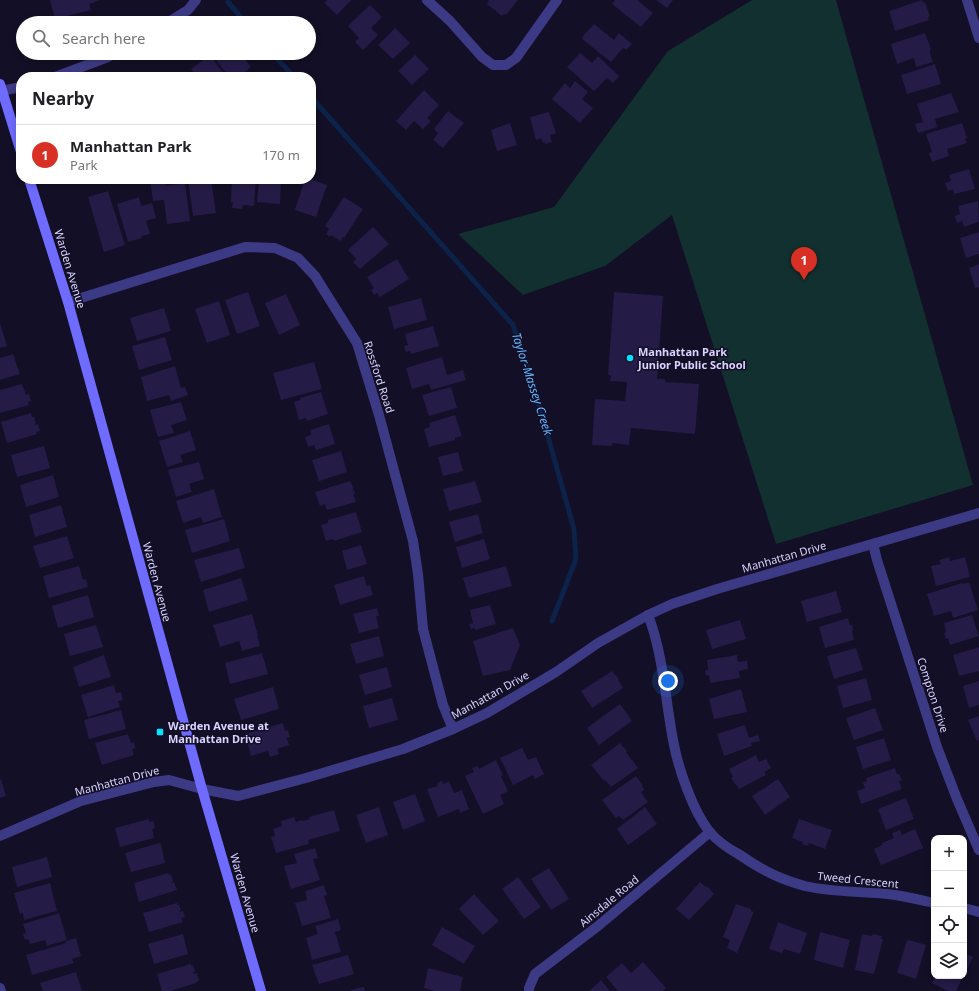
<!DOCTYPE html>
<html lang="en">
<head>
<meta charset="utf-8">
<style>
	body { margin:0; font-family:"Noto Sans",sans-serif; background:#f6f6f6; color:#202124 }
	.controls { position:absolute; right:12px; bottom:12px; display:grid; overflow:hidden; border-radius:8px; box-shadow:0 2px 6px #0003 }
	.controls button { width:36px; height:36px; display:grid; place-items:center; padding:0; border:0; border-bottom:1px solid #e0e0e0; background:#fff; color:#202124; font:20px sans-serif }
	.you { position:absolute; left:668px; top:681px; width:14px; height:14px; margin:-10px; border:3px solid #fff; border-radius:50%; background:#1a73e8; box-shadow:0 0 0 6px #1a73e833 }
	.badge { display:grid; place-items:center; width:26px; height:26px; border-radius:50%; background:#d93025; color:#fff; font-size:13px; font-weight:700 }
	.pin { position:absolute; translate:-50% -33px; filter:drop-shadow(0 1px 2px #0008) }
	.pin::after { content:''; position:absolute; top:21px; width:14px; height:12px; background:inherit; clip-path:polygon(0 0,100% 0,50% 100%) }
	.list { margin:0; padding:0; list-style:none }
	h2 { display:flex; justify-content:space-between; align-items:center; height:52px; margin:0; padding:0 16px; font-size:17px }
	h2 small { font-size:13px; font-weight:400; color:#757577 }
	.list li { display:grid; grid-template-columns:26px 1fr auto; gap:12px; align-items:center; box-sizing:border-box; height:60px; padding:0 16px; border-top:1px solid #e0e0e0 }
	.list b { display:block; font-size:15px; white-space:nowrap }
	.list p { margin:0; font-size:13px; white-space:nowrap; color:#757577 }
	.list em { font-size:13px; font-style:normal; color:#757577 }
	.icon { flex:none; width:22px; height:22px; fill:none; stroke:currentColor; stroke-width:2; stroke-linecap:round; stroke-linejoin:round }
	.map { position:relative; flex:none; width:979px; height:991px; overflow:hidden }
	.search { position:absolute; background:#fff; box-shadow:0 2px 6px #0003; left:16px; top:16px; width:300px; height:44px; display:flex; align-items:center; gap:10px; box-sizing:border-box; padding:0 14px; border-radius:22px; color:#757577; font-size:15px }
	.panel { position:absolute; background:#fff; box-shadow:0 2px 6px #0003; left:16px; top:72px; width:300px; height:112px; border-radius:16px }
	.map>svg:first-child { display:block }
</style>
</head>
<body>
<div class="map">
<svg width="979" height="991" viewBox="0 0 979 991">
	<rect width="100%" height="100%" fill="#130f26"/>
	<polygon fill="#12302f" points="752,0 836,0 973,485 776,544 672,215 605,266 523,295 458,234 554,207 668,51"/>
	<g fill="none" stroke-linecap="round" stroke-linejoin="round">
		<g stroke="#0c2248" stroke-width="5">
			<polyline points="228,2 246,23"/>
			<polyline points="272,53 294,77"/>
			<polyline points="311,97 513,325 536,394 574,529 576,559 552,621"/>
		</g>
	</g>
	<g fill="#241b47">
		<polygon points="50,0 100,0 89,4 91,10 55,19"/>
		<polygon points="327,0 351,0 337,15 324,3"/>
		<polygon points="487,0 518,0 506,15 504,14 502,16 487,4 489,1"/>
		<polygon points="615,0 637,0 653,13 641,27 612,4"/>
		<polygon points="656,0 673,0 667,8"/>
		<polygon points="922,0 923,3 925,2 930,16 928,17 929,20 895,31 889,11"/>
		<polygon points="370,5 382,17 371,28 378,35 363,50 355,42 359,38 348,26"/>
		<polygon points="594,24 614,40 619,33 632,44 626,50 623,48 611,62 582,39 583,36"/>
		<polygon points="395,28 410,43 393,59 378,45"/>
		<polygon points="925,33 931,49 930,50 930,54 933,62 916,67 914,58 897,64 891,44"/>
		<polygon points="211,53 240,53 251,67 238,77 229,77"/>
		<polygon points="580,53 592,63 598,56 619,76 613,83 607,78 594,91 567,67"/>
		<polygon points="210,55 226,77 197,77 191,69"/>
		<polygon points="415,55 429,69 412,85 398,71"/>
		<polygon points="935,64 941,84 907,94 901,75"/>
		<polygon points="575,81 588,92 582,99 593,108 580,123 552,99 565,83 570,88"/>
		<polygon points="424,90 439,105 427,118 431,121 423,129 414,121 406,130 396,121"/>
		<polygon points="951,93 959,112 935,119 937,127 918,133 915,124 923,122 917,104"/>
		<polygon points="448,111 464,123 443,148 433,140 438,133 434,129"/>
		<polygon points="549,112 556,133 550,135 552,142 545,144 545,142 543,143 541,138 536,140 530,117"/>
		<polygon points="510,123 517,145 497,151 491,130"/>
		<polygon points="962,123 967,138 965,139 967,143 947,149 949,156 932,162 929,153 932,152 926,134"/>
		<polygon points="969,169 975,189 954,194 953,189 948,191 945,183 951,181 949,175"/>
		<polygon points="150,179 165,179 166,186 185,183 190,221 167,224 164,200 153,201"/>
		<polygon points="188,179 211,179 216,213 193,216"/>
		<polygon points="232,179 256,179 254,206 243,205 242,209 232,208 233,202 231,202"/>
		<polygon points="259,179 281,179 280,204 257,202"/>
		<polygon points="305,179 310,179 327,185 316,217 295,210"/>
		<polygon points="108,191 125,245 104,252 88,197"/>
		<polygon points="139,197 141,206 152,203 156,218 146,221 150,234 141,236 142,238 128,242 117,204"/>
		<polygon points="344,197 363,209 344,238 343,237 341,241 331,235 330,237 326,234 329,229 325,226"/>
		<polygon points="978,201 979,222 964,227 962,221 957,223 955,216 960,214 958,206"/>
		<polygon points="373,227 389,244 360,269 353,262 356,259 348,250"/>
		<polygon points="979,232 979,254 966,258 960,238"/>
		<polygon points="397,259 409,279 380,297 377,293 374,295 371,290 374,288 367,277"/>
		<polygon points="979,264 979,287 975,288 969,268"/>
		<polygon points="248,292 260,326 237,334 225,300"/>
		<polygon points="614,292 663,296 657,379 665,379 665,382 699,384 695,434 631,428 629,445 612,443 612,446 592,445 595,399 625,401 627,382 610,381 611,376 608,375"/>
		<polygon points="286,294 300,325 279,335 265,303"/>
		<polygon points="421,298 427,320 394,329 388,307"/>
		<polygon points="219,301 230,335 207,343 195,309"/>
		<polygon points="164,308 171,331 137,341 130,318"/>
		<polygon points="0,323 7,346 0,348"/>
		<polygon points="433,326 439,346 411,354 410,351 406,352 404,346 408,345 405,334"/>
		<polygon points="165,337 172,360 139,370 132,346"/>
		<polygon points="13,354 20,374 0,380 0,358"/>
		<polygon points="442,357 447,375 463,370 466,380 431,390 429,384 412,389 406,368"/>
		<polygon points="314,362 322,389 281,400 273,373"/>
		<polygon points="175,366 181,388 185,387 188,395 171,401 169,395 147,401 141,377"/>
		<polygon points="22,384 26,395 29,394 31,401 28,402 29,405 0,413 0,390"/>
		<polygon points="451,387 457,408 429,416 422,395"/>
		<polygon points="321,392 328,414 307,421 306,418 299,420 294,402 301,400 300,398"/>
		<polygon points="181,402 187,420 171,425 174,433 158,437 150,410"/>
		<polygon points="31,413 32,417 34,417 36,423 34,424 34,425 38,424 40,431 36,432 37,434 7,443 1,422"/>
		<polygon points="455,415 462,436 455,438 455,440 429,447 424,429 430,427 429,423"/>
		<polygon points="329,424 335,444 316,450 314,445 308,447 305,437 311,435 310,430"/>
		<polygon points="190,431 196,450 180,455 183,462 167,467 159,441"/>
		<polygon points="44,446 50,468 17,477 11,455"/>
		<polygon points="341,451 347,472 319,481 312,460"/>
		<polygon points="458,452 463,471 443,476 438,457"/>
		<polygon points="199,462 204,479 189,484 192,492 176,497 168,470"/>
		<polygon points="53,475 59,497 26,507 20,485"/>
		<polygon points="350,481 350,483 351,482 355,494 353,494 356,502 327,510 325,504 320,506 315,492"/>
		<polygon points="475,481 482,502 449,511 443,489"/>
		<polygon points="214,489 222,517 203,523 201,517 183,523 176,501"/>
		<polygon points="61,505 67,527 35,537 29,515"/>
		<polygon points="356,512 362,532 334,541 333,539 326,541 321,525 328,523 328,520"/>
		<polygon points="478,514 483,533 455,542 449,522"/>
		<polygon points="224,519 230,541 192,553 185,530"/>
		<polygon points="67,536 74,558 40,568 33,546"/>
		<polygon points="484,539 490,559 462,568 456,547"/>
		<polygon points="361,545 367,564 347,570 342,551"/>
		<polygon points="239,548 245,568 201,582 194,560"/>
		<polygon points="949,557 950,561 965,557 970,577 936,586 931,566 941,564 939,560"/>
		<polygon points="79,566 83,580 86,579 88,587 49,598 43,576"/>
		<polygon points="506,566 512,586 469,598 463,578"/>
		<polygon points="364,576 367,586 370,585 373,595 340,605 334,585"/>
		<polygon points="241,578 248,600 209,612 203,590"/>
		<polygon points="969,582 978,610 953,618 951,611 934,616 927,594 962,583 963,584"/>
		<polygon points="836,591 842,612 807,622 801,601"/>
		<polygon points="88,595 94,617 58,628 52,606"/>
		<polygon points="490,605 496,624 475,630 475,628 471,629 469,624 473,623 470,610"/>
		<polygon points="377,608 379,616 376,616 379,628 359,633 353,614"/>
		<polygon points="252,614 258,636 257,636 260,646 242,651 239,641 220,647 213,625"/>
		<polygon points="972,615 979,636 950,645 948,638 946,639 944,633 946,632 944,623"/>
		<polygon points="848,618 850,625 852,625 853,630 852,631 854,640 825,648 819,627"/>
		<polygon points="740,620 746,639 712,649 706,630"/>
		<polygon points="96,625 103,647 70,656 64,634"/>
		<polygon points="513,628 520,645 510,670 483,676 473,641"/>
		<polygon points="379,636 384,656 356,664 350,644"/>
		<polygon points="979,647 979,671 959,676 953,655"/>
		<polygon points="856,648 863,670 834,679 827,656"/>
		<polygon points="262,653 268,674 230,684 225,663"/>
		<polygon points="104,655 111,677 79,687 73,667"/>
		<polygon points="737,655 738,662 747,661 748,669 739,671 740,678 710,683 709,675 706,676 705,670 708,670 707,660"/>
		<polygon points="387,667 392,687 365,695 359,675"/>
		<polygon points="612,671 619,679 618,680 623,688 592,708 581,691"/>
		<polygon points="866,678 872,700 843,708 837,686"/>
		<polygon points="979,681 979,705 969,708 963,686"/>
		<polygon points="114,685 116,693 121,692 123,700 118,701 120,707 88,717 81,695"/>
		<polygon points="273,687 279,709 241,720 234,699"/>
		<polygon points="741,689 747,712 714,719 709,699"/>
		<polygon points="392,698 398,720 369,728 363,706"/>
		<polygon points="620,704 632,721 599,745 587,728"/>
		<polygon points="875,708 883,730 854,740 846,718"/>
		<polygon points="121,710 126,729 89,739 84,720"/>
		<polygon points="979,716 979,740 977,741 968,720"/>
		<polygon points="283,723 285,731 288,730 290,737 287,738 289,745 277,749 279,754 270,757 268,751 251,756 245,734"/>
		<polygon points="745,725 749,738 758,735 760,741 751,743 752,746 724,756 717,734"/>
		<polygon points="128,734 131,743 134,742 135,748 132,749 134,755 102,765 95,743"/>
		<polygon points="884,738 891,760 863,769 856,747"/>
		<polygon points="620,743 627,751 626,752 638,768 611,787 605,780 604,781 591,765"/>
		<polygon points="522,748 528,760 536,757 544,774 535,779 533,775 513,785 500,758"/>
		<polygon points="756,755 759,762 766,759 771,768 764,772 766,775 739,789 731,778 733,777 729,769"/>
		<polygon points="496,760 503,775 501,776 508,791 500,795 504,804 483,814 465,776 474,772 472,768 478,766 479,769"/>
		<polygon points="895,768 897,774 899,774 902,780 899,781 902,789 861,804 857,791 865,788 863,783 867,781 866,778"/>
		<polygon points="636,776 643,786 642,786 644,790 641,792 648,802 623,820 619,816 616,818 602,800"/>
		<polygon points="1,779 6,796 0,798 0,780"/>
		<polygon points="778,779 790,797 765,815 752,796"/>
		<polygon points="442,781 443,784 449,781 454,793 462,790 469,809 460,813 459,809 438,817 427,789 438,786 437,783"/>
		<polygon points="415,794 425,821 403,830 393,802"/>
		<polygon points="906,798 914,819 886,830 878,809"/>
		<polygon points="379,807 388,835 366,843 356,815"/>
		<polygon points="645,807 657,824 628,845 617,829"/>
		<polygon points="334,810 340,831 308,840 309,844 276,853 271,837 275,836 273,829 282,826 281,821 294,817 296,822 302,820 303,821 310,819 309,817"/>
		<polygon points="149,819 149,822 154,821 155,828 152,829 154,838 120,847 115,828"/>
		<polygon points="799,819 832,830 825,849 809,843 808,846 802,844 803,842 792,838"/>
		<polygon points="915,829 923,848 881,865 874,849 882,845 882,843 894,838 892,833 900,830 902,835"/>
		<polygon points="159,843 161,844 165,863 131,872 125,853"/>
		<polygon points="315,848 318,858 313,859 320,880 291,889 284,866 297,863 294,854"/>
		<polygon points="47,857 52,877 17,887 12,867"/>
		<polygon points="549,868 569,899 551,910 531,879"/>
		<polygon points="168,873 169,875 171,874 173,881 171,883 174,882 177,890 139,902 134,883"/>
		<polygon points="518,877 541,907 524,919 502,889"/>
		<polygon points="700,882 706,887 707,886 714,894 689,920 676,909"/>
		<polygon points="50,883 57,911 24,920 23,913 20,914 14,893"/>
		<polygon points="324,885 327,895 324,896 331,918 302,926 295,903 307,900 305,891"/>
		<polygon points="474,894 499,921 483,935 459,909"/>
		<polygon points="177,903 177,905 179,905 181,910 179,912 183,911 185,917 181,918 183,922 149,932 143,913"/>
		<polygon points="736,904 751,909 751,911 754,912 737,953 727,948 730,940 723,937"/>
		<polygon points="59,913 67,940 47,946 45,940 30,944 28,939 25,940 23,934 26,933 23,924"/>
		<polygon points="338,919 341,930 335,932 341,952 312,960 306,938 318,934 315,926"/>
		<polygon points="778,922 807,933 800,954 784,949 782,953 769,949"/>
		<polygon points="442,927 475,946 464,964 432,945"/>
		<polygon points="820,932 850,940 843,968 814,960"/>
		<polygon points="183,934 188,954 154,964 148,944"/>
		<polygon points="862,934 872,936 873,934 882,936 881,939 883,939 874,974 855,970"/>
		<polygon points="76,938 81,956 72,959 74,963 32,975 26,955 66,943 66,941"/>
		<polygon points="907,940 908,941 909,940 926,945 916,979 897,973"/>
		<polygon points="964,953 973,957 964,975"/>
		<polygon points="348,955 354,974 319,984 312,965"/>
		<polygon points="643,962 666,988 663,991 618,991 606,977 622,963 631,973"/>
		<polygon points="191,964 191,966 193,965 195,972 193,972 194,974 197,973 199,981 196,982 196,983 170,991 162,991 157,974"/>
		<polygon points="428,968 463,977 460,991 434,991 424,988"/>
		<polygon points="76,972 82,991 43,991 40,983"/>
		<polygon points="936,976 963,976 956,991 948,991 932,983"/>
		<polygon points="601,980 610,991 589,991"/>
		<polygon points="364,987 365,991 349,991 358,988"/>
	</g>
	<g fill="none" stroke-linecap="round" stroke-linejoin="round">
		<g stroke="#3d3a85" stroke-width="10">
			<polyline points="427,0 450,21 482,57 493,65 506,65 516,58 557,0"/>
			<polyline points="967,0 979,38"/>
			<polyline points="167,23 188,10 196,0"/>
			<polyline points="55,77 108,57 115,53"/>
			<polyline points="0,91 21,87"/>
			<polyline points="68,302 245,247 275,248 298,258 315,276 357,343 379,415 413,541 418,574 423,629 443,705 453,729"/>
			<polyline points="873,544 877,560 937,747 957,799 979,850"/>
			<path d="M648 615C664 656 665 701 674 745 679 770 693 811 709 831 717 841 729 849 740 855 762 870 779 879 805 886 835 893 865 891 895 895 908 897 921 900 934 903"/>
			<polyline points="0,836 81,801 154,782 169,780 202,789 238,796 306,778 403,749 453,729 487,713 556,672 598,643 648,615 672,604 717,589 979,513"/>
			<polyline points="964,908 979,912"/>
			<polyline points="0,988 1,991"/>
			<polyline points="529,991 529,988 535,974 598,926 710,832"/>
		</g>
		<g stroke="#6f6bff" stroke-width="10">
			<polyline points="0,84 21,152"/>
			<polyline points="29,179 68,302 202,789 261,991"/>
		</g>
	</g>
	<g fill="#00e5ff" stroke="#130f26" stroke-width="1.5">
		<circle cx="630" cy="358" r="4"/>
		<rect x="156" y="728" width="8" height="8" rx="2"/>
	</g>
	<g text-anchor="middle" stroke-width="3" stroke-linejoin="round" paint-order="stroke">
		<g font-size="11" fill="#d9d4ff" stroke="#130f26">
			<text transform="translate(70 269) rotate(73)" y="4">Warden Avenue</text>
			<text transform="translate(379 377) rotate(72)" y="4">Rossford Road</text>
			<text transform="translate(784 557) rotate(-16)" y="4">Manhattan Drive</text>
			<text transform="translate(157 582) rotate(75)" y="4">Warden Avenue</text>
			<text transform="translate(490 695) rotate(-29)" y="4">Manhattan Drive</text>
			<text transform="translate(933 695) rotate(72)" y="4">Compton Drive</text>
			<text transform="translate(117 781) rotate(-15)" y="4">Manhattan Drive</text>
			<text transform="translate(858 880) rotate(6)" y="4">Tweed Crescent</text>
			<text transform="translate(245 893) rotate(74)" y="4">Warden Avenue</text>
			<text transform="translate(609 901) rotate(-40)" y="4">Ainsdale Road</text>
		</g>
		<g font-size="11" font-weight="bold" fill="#d9d4ff" stroke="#130f26" text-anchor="start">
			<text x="638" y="356">Manhattan Park<tspan x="638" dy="13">Junior Public School</tspan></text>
			<text x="168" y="730">Warden Avenue at<tspan x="168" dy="13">Manhattan Drive</tspan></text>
		</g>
		<g font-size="12" font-style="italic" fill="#62b6ff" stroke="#130f26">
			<text transform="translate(532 384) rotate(72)" y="4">Taylor-Massey Creek</text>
		</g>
	</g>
</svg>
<div class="controls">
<button>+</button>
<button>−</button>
<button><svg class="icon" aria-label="locate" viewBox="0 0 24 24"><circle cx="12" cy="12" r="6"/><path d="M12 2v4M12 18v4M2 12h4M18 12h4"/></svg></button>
<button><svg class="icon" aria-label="layers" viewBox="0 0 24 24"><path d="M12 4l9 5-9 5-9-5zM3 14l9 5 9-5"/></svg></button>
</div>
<div class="you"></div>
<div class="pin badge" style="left:804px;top:280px">1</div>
<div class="search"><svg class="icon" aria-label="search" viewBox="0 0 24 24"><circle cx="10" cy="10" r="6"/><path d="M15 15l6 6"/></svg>Search here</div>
<section class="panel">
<h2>Nearby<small></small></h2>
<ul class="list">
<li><span class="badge">1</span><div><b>Manhattan Park</b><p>Park</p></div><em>170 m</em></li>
</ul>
</section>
</div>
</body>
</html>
